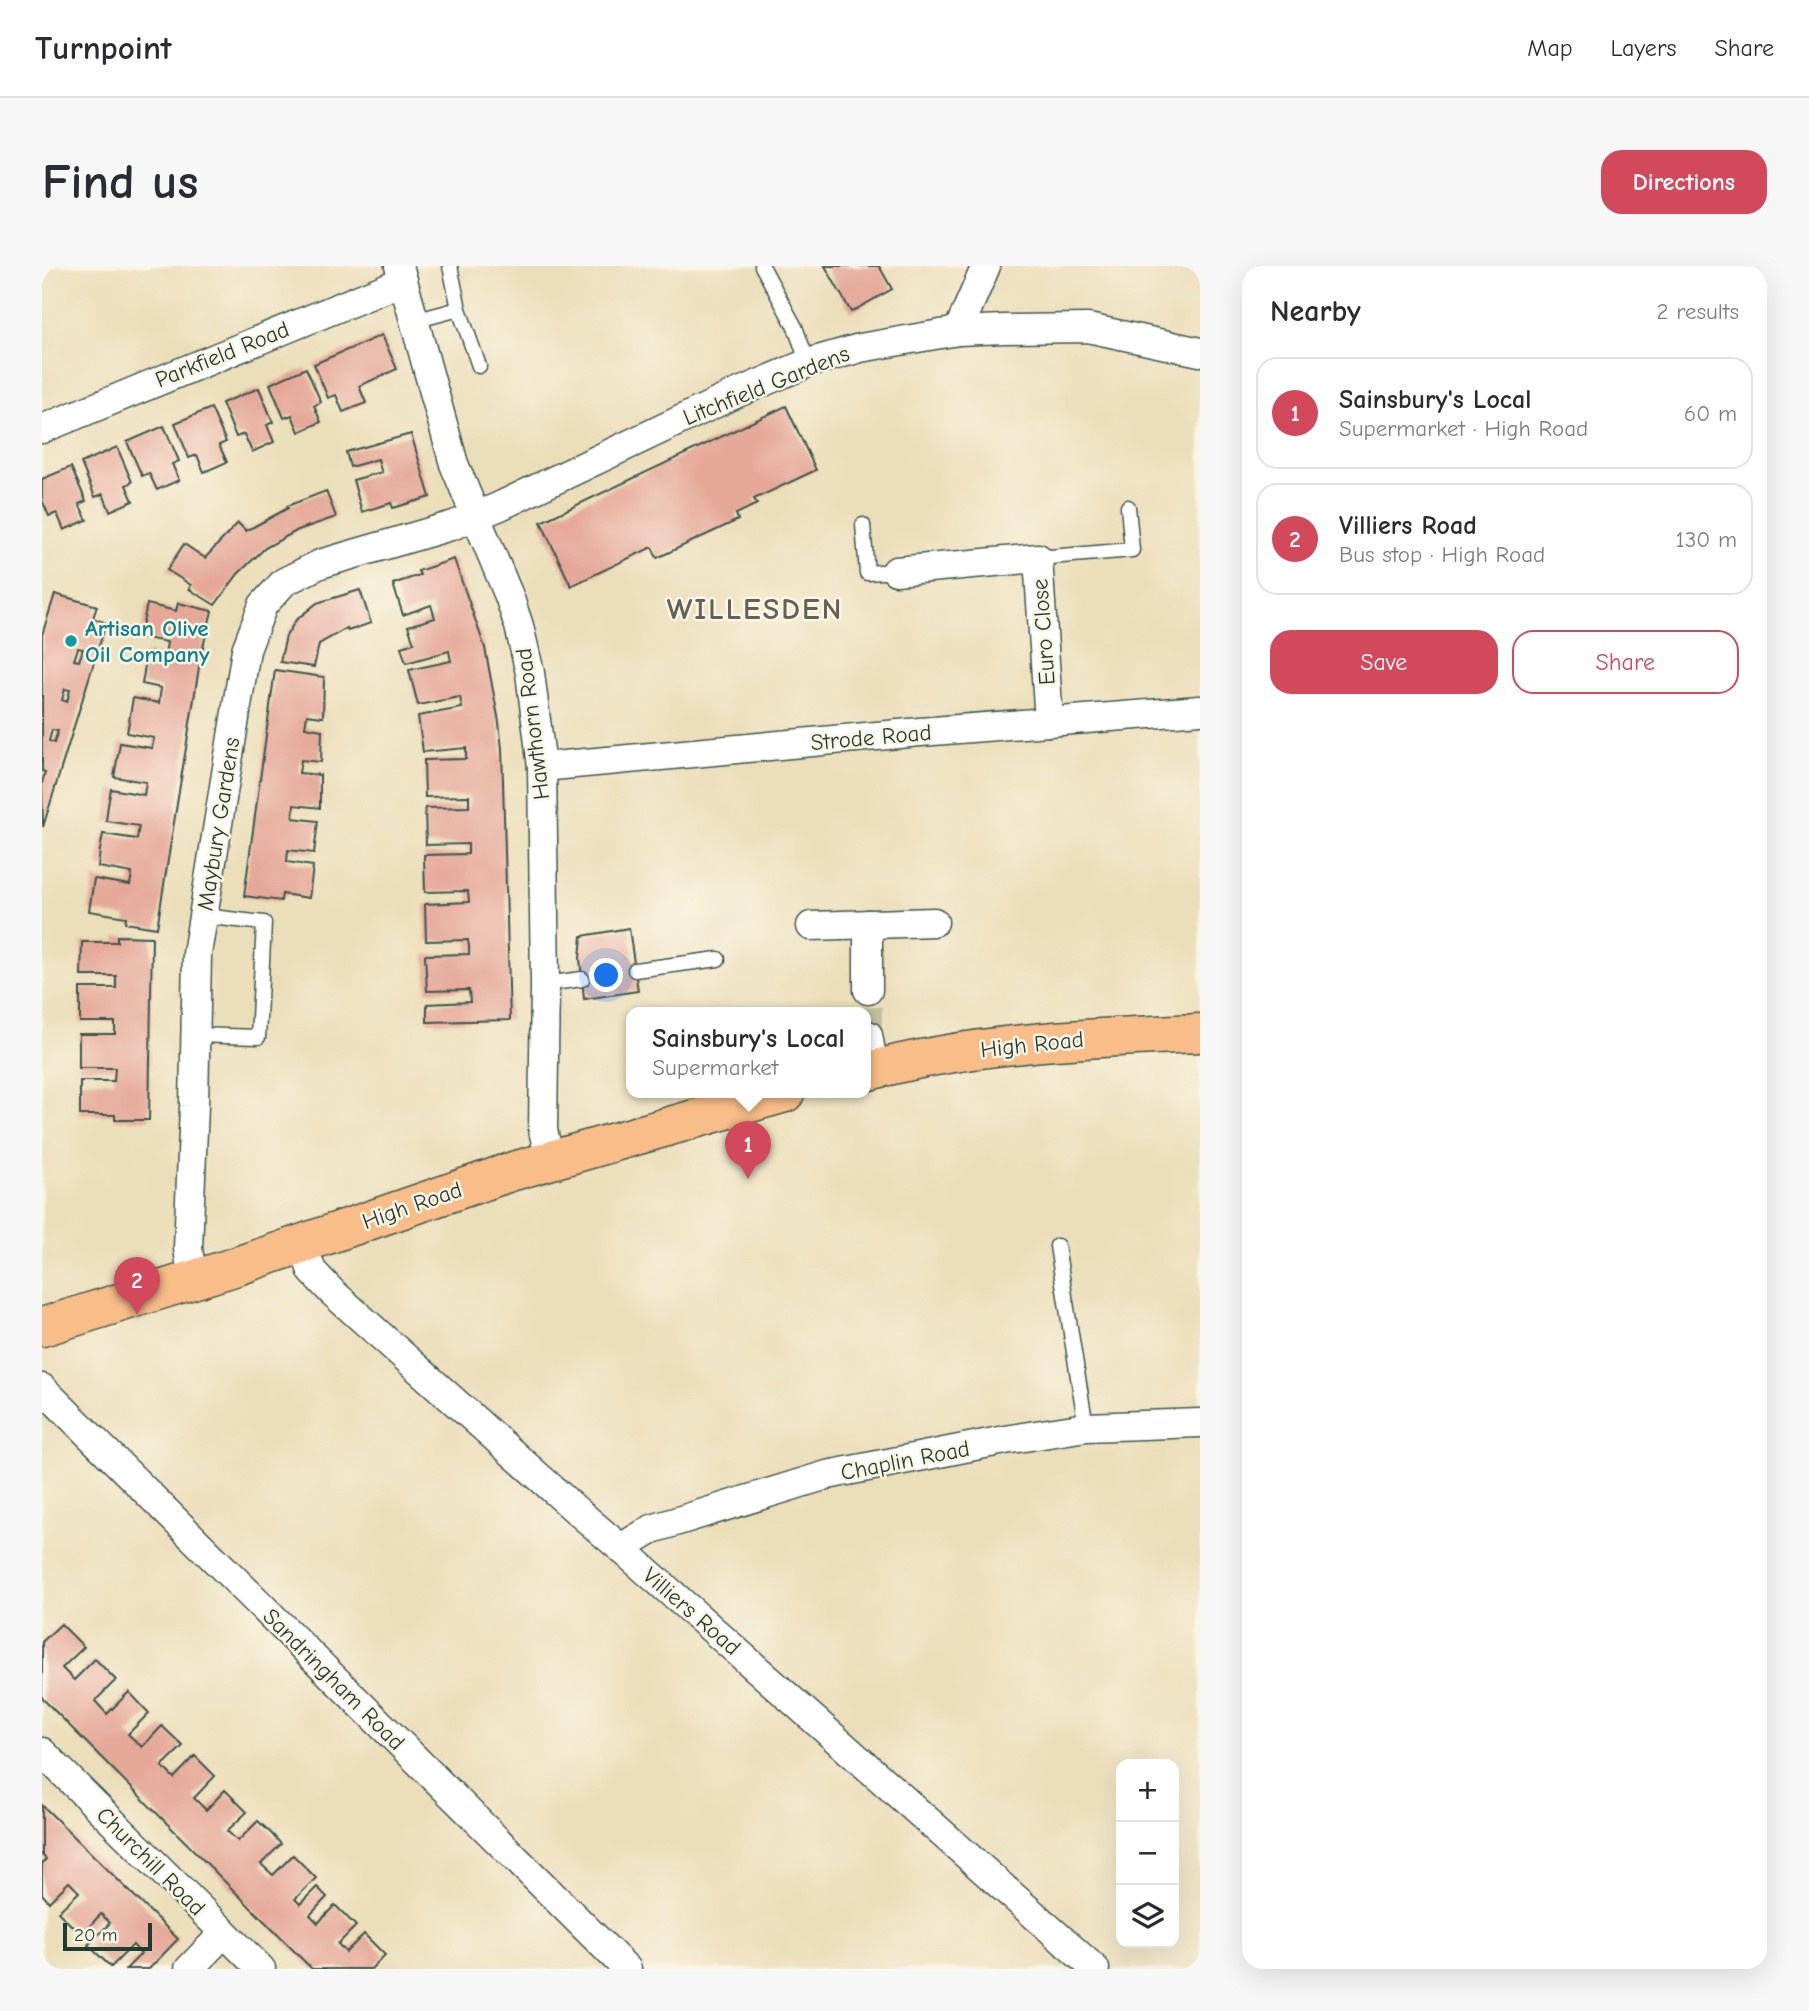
<!DOCTYPE html>
<html lang="en">
<head>
<meta charset="utf-8">
<style>
	body { margin:0; font-family:"Comic Neue",sans-serif; background:#f7f7f7; color:#2b2b33 }
	.controls { position:absolute; right:21px; bottom:21px; display:grid; overflow:hidden; border-radius:14px; box-shadow:0 7px 28px #0002 }
	.controls button { width:63px; height:63px; display:grid; place-items:center; padding:0; border:0; border-bottom:2px solid #e1e1e2; background:#fff; color:#2b2b33; font:35px sans-serif }
	.scale { position:absolute; left:21px; bottom:18px; width:89px; box-sizing:border-box; padding-left:7px; border:4px solid #1f3d34; border-top:0; font-size:19px; line-height:24px; white-space:nowrap; color:#1f3d34; -webkit-text-stroke:5px #fcf5e5; paint-order:stroke }
	.you { position:absolute; left:565px; top:710px; width:24px; height:24px; margin:-18px; border:5px solid #fff; border-radius:50%; background:#1a73e8; box-shadow:0 0 0 10px #1a73e833 }
	.badge { display:grid; place-items:center; width:46px; height:46px; border-radius:50%; background:#d1495b; color:#fff; font-size:23px; font-weight:700 }
	.pin { position:absolute; translate:-50% -58px; filter:drop-shadow(0 2px 4px #0008) }
	.pin::after { content:''; position:absolute; top:37px; width:24px; height:21px; background:inherit; clip-path:polygon(0 0,100% 0,50% 100%) }
	.popup { position:absolute; left:584px; top:741px; width:245px; height:91px; box-sizing:border-box; display:grid; place-content:center; border-radius:14px; background:#fff; filter:drop-shadow(0 2px 5px #0005); font-size:23px; white-space:nowrap; color:#7c7c81 }
	.popup b { font-size:26px; color:#2b2b33 }
	.popup::after { content:''; position:absolute; left:50%; top:100%; margin-left:-14px; border:14px solid transparent; border-top-color:#fff }
	.list { margin:0; padding:0; list-style:none }
	h2 { display:flex; justify-content:space-between; align-items:center; height:91px; margin:0; padding:0 28px; font-size:30px }
	h2 small { font-size:23px; font-weight:400; color:#7c7c81 }
	.list li { display:grid; grid-template-columns:46px 1fr auto; gap:21px; align-items:center; box-sizing:border-box; height:112px; margin:0 14px 14px; padding:0 14px; border:2px solid #e1e1e2; border-radius:21px }
	.list b { display:block; font-size:26px; white-space:nowrap }
	.list p { margin:0; font-size:23px; white-space:nowrap; color:#7c7c81 }
	.list em { font-size:23px; font-style:normal; color:#7c7c81 }
	.actions { display:flex; gap:14px; padding:21px 28px }
	.actions a { flex:1; padding:16px 0; border:2px solid #d1495b; border-radius:21px; text-align:center; font-size:24px; color:#d1495b }
	.actions .main { background:#d1495b; color:#fff }
	.icon { flex:none; width:38px; height:38px; fill:none; stroke:currentColor; stroke-width:2; stroke-linecap:round; stroke-linejoin:round }
	.map { position:relative; flex:none; width:1158px; height:1703px; overflow:hidden; border-radius:21px }
	header { display:flex; align-items:center; gap:42px; box-sizing:border-box; height:98px; padding:0 35px; background:#fff; border-bottom:2px solid #e1e1e2 }
	header strong { font-size:33px }
	nav { display:flex; gap:38px; margin-inline-start:auto; font-size:24px }
	.intro { display:flex; align-items:center; justify-content:space-between; box-sizing:border-box; height:168px; padding:0 42px }
	h1 { margin:0; font-size:49px }
	.button { padding:18px 32px; border-radius:21px; background:#d1495b; color:#fff; font-size:24px; font-weight:700 }
	main { display:flex; gap:42px; padding:0 42px }
	aside { flex:1; background:#fff; border-radius:21px; box-shadow:0 7px 28px #0002 }
	.map>svg:first-child { display:block }
</style>
</head>
<body>
<header>
<strong>Turnpoint</strong>
<nav><a>Map</a><a>Layers</a><a>Share</a></nav>
</header>
<div class="intro"><h1>Find us</h1><a class="button">Directions</a></div>
<main>
<div class="map">
<svg width="1158" height="1703" viewBox="0 0 1158 1703">
	<rect width="100%" height="100%" fill="#fcf5e5"/>
	<filter id="ink" filterUnits="userSpaceOnUse"><feTurbulence type="fractalNoise" baseFrequency=".0143" numOctaves="2"/><feDisplacementMap in="SourceGraphic" scale="14" xChannelSelector="R" yChannelSelector="G"/><feConvolveMatrix kernelMatrix="1 2 1 2 8 2 1 2 1" color-interpolation-filters="sRGB"/></filter>
	<filter id="wash" filterUnits="userSpaceOnUse"><feTurbulence type="fractalNoise" baseFrequency=".00686" numOctaves="4" result="noise"/><feDisplacementMap in="SourceGraphic" scale="28" xChannelSelector="R" yChannelSelector="G"/><feGaussianBlur stdDeviation="1.57" result="paint"/><feColorMatrix in="noise" values="0 0 0 0 0 0 0 0 0 0 0 0 0 0 0 0 0 1.4 0 .05"/><feComposite in="paint" operator="in"/></filter>
	<g filter="url(#wash)">
		<rect width="100%" height="100%" fill="#ebdeba"/>
		<g id="blocks">
			<g fill="#e5a899" fill-rule="evenodd">
				<polygon points="783,0 837,0 850,23 809,46"/>
				<polygon points="340,69 355,103 317,120 324,137 301,146 294,129 286,132 272,98"/>
				<polygon points="264,102 279,136 272,140 279,156 257,166 250,149 242,152 228,118"/>
				<polygon points="217,122 231,156 225,159 232,176 210,186 202,168 194,171 180,137"/>
				<polygon points="744,140 774,204 712,233 715,238 694,248 696,254 615,292 610,281 529,320 499,256"/>
				<polygon points="169,142 184,176 177,179 185,196 162,206 155,189 147,192 133,157"/>
				<polygon points="122,160 137,195 130,198 137,214 115,224 107,207 100,210 85,176"/>
				<polygon points="369,168 388,231 351,242 349,237 320,246 311,214 340,206 338,201 336,193 308,201 304,186"/>
				<polygon points="75,181 90,216 84,219 91,235 68,245 61,228 53,231 39,197"/>
				<polygon points="29,201 44,235 37,238 45,254 22,264 15,247 7,250 0,234 0,213"/>
				<polygon points="284,225 294,251 256,264 223,282 196,308 173,339 147,323 149,319 125,304 142,278 163,292 196,257 204,265 246,242 245,240"/>
				<polygon points="412,293 443,382 457,456 460,483 468,754 385,756 385,738 428,736 427,724 385,725 383,689 427,688 427,681 426,674 384,675 383,638 427,636 426,625 383,626 382,589 426,588 426,578 384,579 383,542 427,541 427,530 383,531 382,494 424,493 424,482 381,486 376,450 420,442 419,437 418,431 376,439 367,404 409,395 407,385 364,397 359,381 372,377 366,360 393,352 389,339 361,349 351,318 378,309 376,305"/>
				<polygon points="318,324 329,357 306,365 305,362 277,378 272,401 238,396 244,370 254,354 275,337"/>
				<path d="M13 328 55 340 51 352 64 357 1 561 0 517 3 506 0 505V369ZM36 382 41 383 37 395 32 394ZM23 423 28 424 25 436 20 434ZM10 464 16 465 12 477 7 475Z"/>
				<polygon points="136,337 170,345 159,389 115,662 83,657 84,651 47,645 52,613 88,619 90,607 56,601 58,584 61,568 95,573 97,560 64,555 66,539 69,523 102,529 104,516 72,511 78,477 110,482 112,472 85,467 91,432 117,437 119,422 100,418 105,387 123,390 125,376 98,371 105,338 134,345"/>
				<polygon points="233,404 282,411 281,451 265,449 263,461 280,464 279,496 259,494 257,507 278,509 278,542 252,539 251,552 276,555 272,587 246,584 245,596 271,600 267,632 240,628 239,635 202,630"/>
				<polygon points="587,662 596,725 542,733 538,692 540,670"/>
				<polygon points="75,670 110,671 107,854 73,854 73,849 38,849 38,815 72,815 73,802 37,802 37,768 73,768 73,756 38,756 38,722 74,722 74,710 39,710 40,676 75,676"/>
				<polygon points="19,1358 42,1381 20,1402 32,1414 53,1393 74,1414 53,1435 65,1448 87,1426 107,1447 86,1468 100,1481 120,1460 141,1480 120,1500 132,1512 153,1490 173,1510 152,1532 164,1544 183,1524 205,1546 185,1565 196,1575 216,1555 229,1567 239,1578 219,1598 231,1609 251,1589 274,1612 253,1633 258,1638 275,1621 285,1631 268,1649 276,1657 293,1639 314,1660 296,1678 304,1686 322,1668 343,1689 329,1703 270,1703 0,1432 0,1376"/>
				<polygon points="0,1539 136,1673 107,1703 84,1703 99,1688 91,1679 69,1701 46,1679 68,1657 59,1648 39,1669 16,1646 37,1626 27,1616 7,1636 0,1628 0,1598 4,1593 0,1589"/>
			</g>
		</g>
	</g>
	<g filter="url(#ink)">
		<use href="#blocks" fill-opacity="0" stroke="#3e5548" stroke-width="2"/>
		<g fill="none" stroke-linecap="round" stroke-linejoin="round">
			<polyline stroke="#c2be9f" stroke-width="28" stroke-dasharray="28 14" stroke-linecap="butt" points="826,769 826,724"/>
			<g stroke="#3e5548" stroke-width="17">
				<g id="lane">
					<polyline points="408,0 417,43 437,100"/>
					<polyline points="720,0 753,61 766,97"/>
					<polyline points="372,55 417,43"/>
					<polyline points="821,259 825,307 854,305"/>
					<polyline points="996,292 1090,284 1086,241"/>
					<polyline points="593,704 676,693"/>
					<polyline points="503,718 540,713"/>
					<polyline points="153,769 216,771 222,657 161,650"/>
					<polyline points="1015,980 1044,1161"/>
				</g>
			</g>
			<g stroke="#3e5548" stroke-width="31">
				<g id="street">
					<polyline points="357,0 412,198 467,330 477,360 488,407 500,501 503,718 501,864 508,894"/>
					<polyline points="916,65 944,0"/>
					<polyline points="0,163 361,15"/>
					<polyline points="854,305 996,292 1007,456"/>
					<polyline points="500,501 878,466 1158,444"/>
					<polyline points="769,660 892,656"/>
					<polyline points="826,724 826,658"/>
					<polyline points="826,769 832,803"/>
					<polyline points="260,977 270,1005 290,1026 534,1244 582,1285 1053,1703"/>
					<polyline points="155,1013 148,996 146,982 152,840 155,688 204,384 221,339 242,316 278,298 412,259 456,241 693,128 766,97 818,82 916,65 962,63 1046,62 1158,86"/>
					<polyline points="0,1122 585,1703"/>
					<polyline points="582,1285 590,1275 610,1263 785,1209 963,1174 1044,1161 1158,1157"/>
					<polyline points="0,1486 219,1703"/>
					<polyline points="147,1703 182,1667"/>
				</g>
			</g>
			<g stroke="#3e5548" stroke-width="41">
				<g id="primary">
					<path d="M823 806C932 776 1046 772 1158 767"/>
					<polyline points="0,1061 195,1000 468,906 743,827"/>
				</g>
			</g>
			<use href="#lane" stroke="#fff" stroke-width="14"/>
			<use href="#street" stroke="#fff" stroke-width="28"/>
			<use href="#primary" stroke="#f8bd88" stroke-width="38"/>
		</g>
	</g>
	<circle fill="#0f9aa8" stroke="#fcf5e5" stroke-width="2.5" cx="29" cy="375" r="7"/>
	<g text-anchor="middle" stroke-width="5" stroke-linejoin="round" paint-order="stroke">
		<g font-size="23" fill="#1f3d34" stroke="#fcf5e5">
			<text transform="translate(180 88) rotate(-22)" y="8">Parkfield Road</text>
			<text transform="translate(724 119) rotate(-22)" y="8">Litchfield Gardens</text>
			<text transform="translate(1001 366) rotate(-94)" y="8">Euro Close</text>
			<text transform="translate(490 458) rotate(-97)" y="8">Hawthorn Road</text>
			<text transform="translate(829 471) rotate(-5)" y="8">Strode Road</text>
			<text transform="translate(176 558) rotate(-81)" y="8">Maybury Gardens</text>
			<text transform="translate(990 778) rotate(-6)" y="8">High Road</text>
			<text transform="translate(370 939) rotate(-19)" y="8">High Road</text>
			<text transform="translate(863 1194) rotate(-11)" y="8">Chaplin Road</text>
			<text transform="translate(650 1345) rotate(41)" y="8">Villiers Road</text>
			<text transform="translate(292 1413) rotate(45)" y="8">Sandringham Road</text>
			<text transform="translate(109 1595) rotate(45)" y="8">Churchill Road</text>
		</g>
		<g font-size="23" font-weight="bold" fill="#0d838f" stroke="#fcf5e5" text-anchor="start">
			<text x="43" y="370">Artisan Olive<tspan x="43" dy="26">Oil Company</tspan></text>
		</g>
		<g font-size="30" font-weight="bold" letter-spacing="2" fill="#646257" stroke="#fcf5e5">
			<text x="713" y="353">WILLESDEN</text>
		</g>
	</g>
</svg>
<div class="controls">
<button>+</button>
<button>−</button>
<button><svg class="icon" aria-label="layers" viewBox="0 0 24 24"><path d="M12 4l9 5-9 5-9-5zM3 14l9 5 9-5"/></svg></button>
</div>
<div class="scale">20 m</div>
<div class="you"></div>
<div class="pin badge" style="left:706px;top:913px">1</div>
<div class="popup"><b>Sainsbury's Local</b>Supermarket</div>
<div class="pin badge" style="left:95px;top:1049px">2</div>
</div>
<aside>
<h2>Nearby<small>2 results</small></h2>
<ul class="list">
<li><span class="badge">1</span><div><b>Sainsbury's Local</b><p>Supermarket · High Road</p></div><em>60 m</em></li>
<li><span class="badge">2</span><div><b>Villiers Road</b><p>Bus stop · High Road</p></div><em>130 m</em></li>
</ul>
<div class="actions"><a class="main">Save</a><a>Share</a></div>
</aside>
</main>
</body>
</html>
